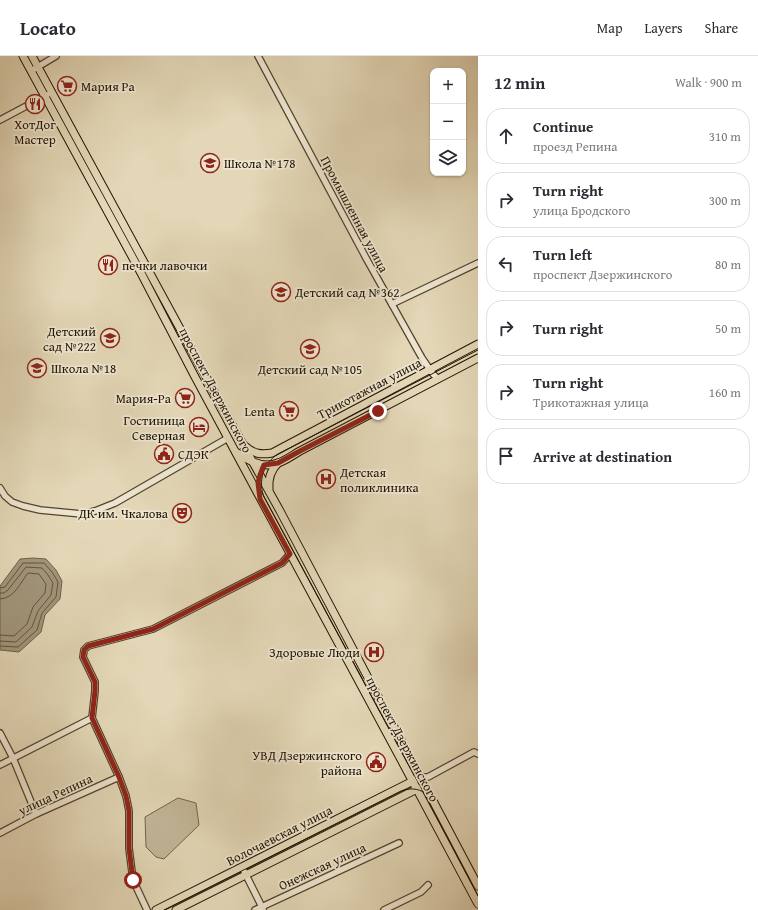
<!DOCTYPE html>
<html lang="en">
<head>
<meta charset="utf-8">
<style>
	body { margin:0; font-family:"Gentium Book Plus",serif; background:#f7f7f7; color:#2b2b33 }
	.controls { position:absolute; right:12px; top:12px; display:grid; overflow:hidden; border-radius:8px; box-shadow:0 1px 3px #0004 }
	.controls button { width:36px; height:36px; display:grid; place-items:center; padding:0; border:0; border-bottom:1px solid #e1e1e2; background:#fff; color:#2b2b33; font:20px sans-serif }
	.stop { position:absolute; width:12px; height:12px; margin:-9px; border:3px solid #8f2418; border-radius:50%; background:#fff }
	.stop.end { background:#8f2418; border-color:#fff; box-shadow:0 1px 4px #0008 }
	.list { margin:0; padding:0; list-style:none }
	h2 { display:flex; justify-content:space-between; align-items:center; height:52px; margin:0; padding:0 16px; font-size:17px }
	h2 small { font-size:13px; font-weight:400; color:#7c7c81 }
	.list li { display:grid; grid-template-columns:26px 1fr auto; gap:12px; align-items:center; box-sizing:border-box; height:56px; margin:0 8px 8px; padding:0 8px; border:1px solid #e1e1e2; border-radius:16px }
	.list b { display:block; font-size:15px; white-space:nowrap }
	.list p { margin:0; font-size:13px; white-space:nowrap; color:#7c7c81 }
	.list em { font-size:13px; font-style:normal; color:#7c7c81 }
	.icon { flex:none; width:22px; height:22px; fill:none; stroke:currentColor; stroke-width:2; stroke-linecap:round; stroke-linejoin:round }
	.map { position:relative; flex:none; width:478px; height:854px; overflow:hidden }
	header { display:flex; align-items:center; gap:24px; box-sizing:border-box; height:56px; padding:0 20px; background:#fff; border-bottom:1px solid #e1e1e2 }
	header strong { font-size:19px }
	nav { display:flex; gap:22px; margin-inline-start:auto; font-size:14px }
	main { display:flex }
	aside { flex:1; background:#fff }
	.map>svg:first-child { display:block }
</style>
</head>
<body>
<header>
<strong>Locato</strong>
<nav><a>Map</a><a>Layers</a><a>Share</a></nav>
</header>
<main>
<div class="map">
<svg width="478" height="854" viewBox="0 0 478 854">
	<rect width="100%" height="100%" fill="#e3d7b7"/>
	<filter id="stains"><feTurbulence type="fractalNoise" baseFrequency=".005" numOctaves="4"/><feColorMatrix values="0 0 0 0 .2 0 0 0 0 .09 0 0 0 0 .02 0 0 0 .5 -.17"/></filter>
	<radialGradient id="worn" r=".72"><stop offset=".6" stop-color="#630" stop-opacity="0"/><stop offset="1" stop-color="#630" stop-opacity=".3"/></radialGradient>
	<polygon fill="#c2b698" stroke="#72644c" points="178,742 196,747 199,769 164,803 156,801 146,791 145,761"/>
	<polygon fill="#a19479" stroke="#6e6049" points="33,502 46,503 56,514 62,525 60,543 45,559 41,576 19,596 0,594 0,530 20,503"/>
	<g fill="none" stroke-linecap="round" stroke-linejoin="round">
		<g stroke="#61543c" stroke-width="1">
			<polyline points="0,532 5,531 23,507 44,507 52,516 58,526 56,541 42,557 37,574 18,591 0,590"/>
			<polyline points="0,537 4,537 8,534 26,511 42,512 48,519 53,527 51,539 38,555 32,571 16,586 0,585"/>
			<path d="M0 543C15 542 20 527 28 517L39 518 46 528 45 537 33 551 27 568 14 580 0 579"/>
		</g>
		<g stroke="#52442e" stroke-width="8">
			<g id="minor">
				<polyline points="258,0 366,202 422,302 433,318 438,323"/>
				<polyline points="31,15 56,0"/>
				<polyline points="0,64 47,39"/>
				<polyline points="392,248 478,207"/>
				<polyline points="0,432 5,440 12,446 23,450 40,454 82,458 95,455 115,447 228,382"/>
				<polyline points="0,677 13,702 36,758"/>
				<polyline points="0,709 92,662"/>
				<polyline points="420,721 428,721 474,696 478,698"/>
				<polyline points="0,777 36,758 119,721"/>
				<polyline points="242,811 263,853"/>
				<polyline points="147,854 133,824 129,792 129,755 126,740 119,721 92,662 95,635 95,626 83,601 84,594 88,590 153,573 282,507 290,498"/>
				<polyline points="255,854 399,787"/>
				<polyline points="384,854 421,836 428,829"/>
			</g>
		</g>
		<g stroke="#211300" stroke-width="9">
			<g id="major">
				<polyline points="23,0 141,217 194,319 405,711 478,848"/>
				<polyline points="32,0 241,385 280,455 478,830"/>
				<path d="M245 390C254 398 261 399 272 397L478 288"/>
				<path d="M236 396C248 405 263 413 278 407 285 405 293 399 300 395L478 302"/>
				<path d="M269 433C268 423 271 414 278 407"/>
				<polyline points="156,854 417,723"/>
				<polyline points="176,854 419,732"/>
			</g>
		</g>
		<use href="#minor" stroke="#ede5d0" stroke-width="5.5"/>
		<use href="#major" stroke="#e3d7b7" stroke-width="7"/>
		<g stroke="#211300" stroke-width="1">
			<path d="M478 294 278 398C263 407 258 426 264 441L425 739 478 840"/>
			<path d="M164 854 401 735C409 732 418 732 425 737"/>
		</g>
	</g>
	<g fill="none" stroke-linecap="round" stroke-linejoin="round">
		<polyline stroke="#8f2418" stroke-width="5" points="133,824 129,792 129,755 126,740 119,721 92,662 95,635 95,626 83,601 84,594 88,590 153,573 282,507 290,498 260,443 258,427 260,419 264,409 278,407 300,395 378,355"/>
	</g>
	<defs>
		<g id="supermarket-ring" transform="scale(1)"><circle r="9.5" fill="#ede5d0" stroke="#8f2418" stroke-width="1.5"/><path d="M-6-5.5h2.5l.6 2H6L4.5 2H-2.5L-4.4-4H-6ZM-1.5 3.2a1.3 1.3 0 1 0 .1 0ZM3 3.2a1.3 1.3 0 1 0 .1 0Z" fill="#8f2418"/></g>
		<g id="restaurant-ring" transform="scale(1)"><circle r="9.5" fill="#ede5d0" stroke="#8f2418" stroke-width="1.5"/><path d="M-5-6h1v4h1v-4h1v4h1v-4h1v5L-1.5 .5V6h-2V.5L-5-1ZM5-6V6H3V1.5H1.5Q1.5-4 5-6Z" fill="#8f2418"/></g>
		<g id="school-ring" transform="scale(1)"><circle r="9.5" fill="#ede5d0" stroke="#8f2418" stroke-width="1.5"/><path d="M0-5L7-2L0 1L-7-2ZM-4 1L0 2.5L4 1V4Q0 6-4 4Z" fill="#8f2418"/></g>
		<g id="hotel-ring" transform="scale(1)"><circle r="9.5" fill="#ede5d0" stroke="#8f2418" stroke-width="1.5"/><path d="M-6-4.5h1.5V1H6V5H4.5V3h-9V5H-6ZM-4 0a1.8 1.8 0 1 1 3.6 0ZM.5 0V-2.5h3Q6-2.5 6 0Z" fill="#8f2418"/></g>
		<g id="civic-ring" transform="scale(1)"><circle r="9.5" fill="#ede5d0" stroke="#8f2418" stroke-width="1.5"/><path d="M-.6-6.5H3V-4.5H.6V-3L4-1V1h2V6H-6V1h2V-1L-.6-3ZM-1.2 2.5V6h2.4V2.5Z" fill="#8f2418"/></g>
		<g id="hospital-ring" transform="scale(1)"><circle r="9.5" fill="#ede5d0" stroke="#8f2418" stroke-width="1.5"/><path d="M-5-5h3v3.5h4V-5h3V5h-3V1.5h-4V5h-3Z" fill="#8f2418"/></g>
		<g id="theatre-ring" transform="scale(1)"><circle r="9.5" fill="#ede5d0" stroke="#8f2418" stroke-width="1.5"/><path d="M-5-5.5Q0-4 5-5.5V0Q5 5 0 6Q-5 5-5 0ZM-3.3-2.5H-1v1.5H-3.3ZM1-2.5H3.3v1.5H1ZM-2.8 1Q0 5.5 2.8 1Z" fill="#8f2418"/></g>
	</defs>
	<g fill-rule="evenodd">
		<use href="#supermarket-ring" x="67" y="30"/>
		<use href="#restaurant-ring" x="35" y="48"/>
		<use href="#school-ring" x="210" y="107"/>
		<use href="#restaurant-ring" x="108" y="209"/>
		<use href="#school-ring" x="281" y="236"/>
		<use href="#school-ring" x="110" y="282"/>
		<use href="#school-ring" x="310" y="293"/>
		<use href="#school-ring" x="37" y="312"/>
		<use href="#supermarket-ring" x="185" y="342"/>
		<use href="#supermarket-ring" x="289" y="355"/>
		<use href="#hotel-ring" x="199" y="371"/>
		<use href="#civic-ring" x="164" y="398"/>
		<use href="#hospital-ring" x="326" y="423"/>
		<use href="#theatre-ring" x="182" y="457"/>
		<use href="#hospital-ring" x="374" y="596"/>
		<use href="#civic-ring" x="376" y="706"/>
	</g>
	<g text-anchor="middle" stroke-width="3.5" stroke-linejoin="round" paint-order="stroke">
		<g font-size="13" fill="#211300" stroke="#ede5d0" text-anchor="start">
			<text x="81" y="35">Мария Ра</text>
			<text x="35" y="73" text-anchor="middle">ХотДог<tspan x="35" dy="15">Мастер</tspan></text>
			<text x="224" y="112">Школа №178</text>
			<text x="122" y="214">печки лавочки</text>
			<text x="295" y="241">Детский сад №362</text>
			<text x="96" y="280" text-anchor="end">Детский<tspan x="96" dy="15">сад №222</tspan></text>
			<text x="51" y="317">Школа №18</text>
			<text x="310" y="318" text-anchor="middle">Детский сад №105</text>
			<text x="171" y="347" text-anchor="end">Мария-Ра</text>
			<text x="275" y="360" text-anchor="end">Lenta</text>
			<text x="185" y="369" text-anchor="end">Гостиница<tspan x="185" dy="15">Северная</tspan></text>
			<text x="178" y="403">СДЭК</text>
			<text x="340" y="421">Детская<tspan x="340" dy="15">поликлиника</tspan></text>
			<text x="168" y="462" text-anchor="end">ДК им. Чкалова</text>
			<text x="360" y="601" text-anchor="end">Здоровые Люди</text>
			<text x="362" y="704" text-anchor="end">УВД Дзержинского<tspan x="362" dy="15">района</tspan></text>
		</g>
		<g font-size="13" fill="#211300" stroke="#ede5d0">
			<text transform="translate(355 158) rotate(62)" y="5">Промышленная улица</text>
			<text transform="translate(369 332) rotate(-28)" y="5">Трикотажная улица</text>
			<text transform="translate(216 334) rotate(62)" y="5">проспект Дзержинского</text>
			<text transform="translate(403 683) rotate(62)" y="5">проспект Дзержинского</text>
			<text transform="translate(55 738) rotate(-25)" y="5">улица Репина</text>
			<text transform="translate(279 779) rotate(-27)" y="5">Волочаевская улица</text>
			<text transform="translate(322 810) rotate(-25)" y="5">Онежская улица</text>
		</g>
	</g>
	<rect width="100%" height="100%" filter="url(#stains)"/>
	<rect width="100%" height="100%" fill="url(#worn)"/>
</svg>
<div class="controls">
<button>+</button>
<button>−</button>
<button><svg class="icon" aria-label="layers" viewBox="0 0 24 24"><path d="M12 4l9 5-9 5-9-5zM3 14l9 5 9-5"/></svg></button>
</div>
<div class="stop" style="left:133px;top:824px"></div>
<div class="stop end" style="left:378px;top:355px"></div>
</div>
<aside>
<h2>12 min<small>Walk · 900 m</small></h2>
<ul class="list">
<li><svg class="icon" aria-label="ahead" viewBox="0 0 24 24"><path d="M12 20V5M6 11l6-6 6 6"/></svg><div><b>Continue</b><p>проезд Репина</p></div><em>310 m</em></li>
<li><svg class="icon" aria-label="right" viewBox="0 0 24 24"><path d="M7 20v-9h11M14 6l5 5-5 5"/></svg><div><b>Turn right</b><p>улица Бродского</p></div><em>300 m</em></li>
<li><svg class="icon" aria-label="left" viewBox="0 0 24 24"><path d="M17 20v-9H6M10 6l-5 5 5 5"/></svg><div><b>Turn left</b><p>проспект Дзержинского</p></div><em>80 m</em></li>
<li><svg class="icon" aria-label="right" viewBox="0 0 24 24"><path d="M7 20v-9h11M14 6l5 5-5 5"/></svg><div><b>Turn right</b></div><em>50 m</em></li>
<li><svg class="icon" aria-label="right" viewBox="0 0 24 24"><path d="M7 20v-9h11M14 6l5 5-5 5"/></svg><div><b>Turn right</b><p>Трикотажная улица</p></div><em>160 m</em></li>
<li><svg class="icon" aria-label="arrive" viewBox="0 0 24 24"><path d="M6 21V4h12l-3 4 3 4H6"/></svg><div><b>Arrive at destination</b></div></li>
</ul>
</aside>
</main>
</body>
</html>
